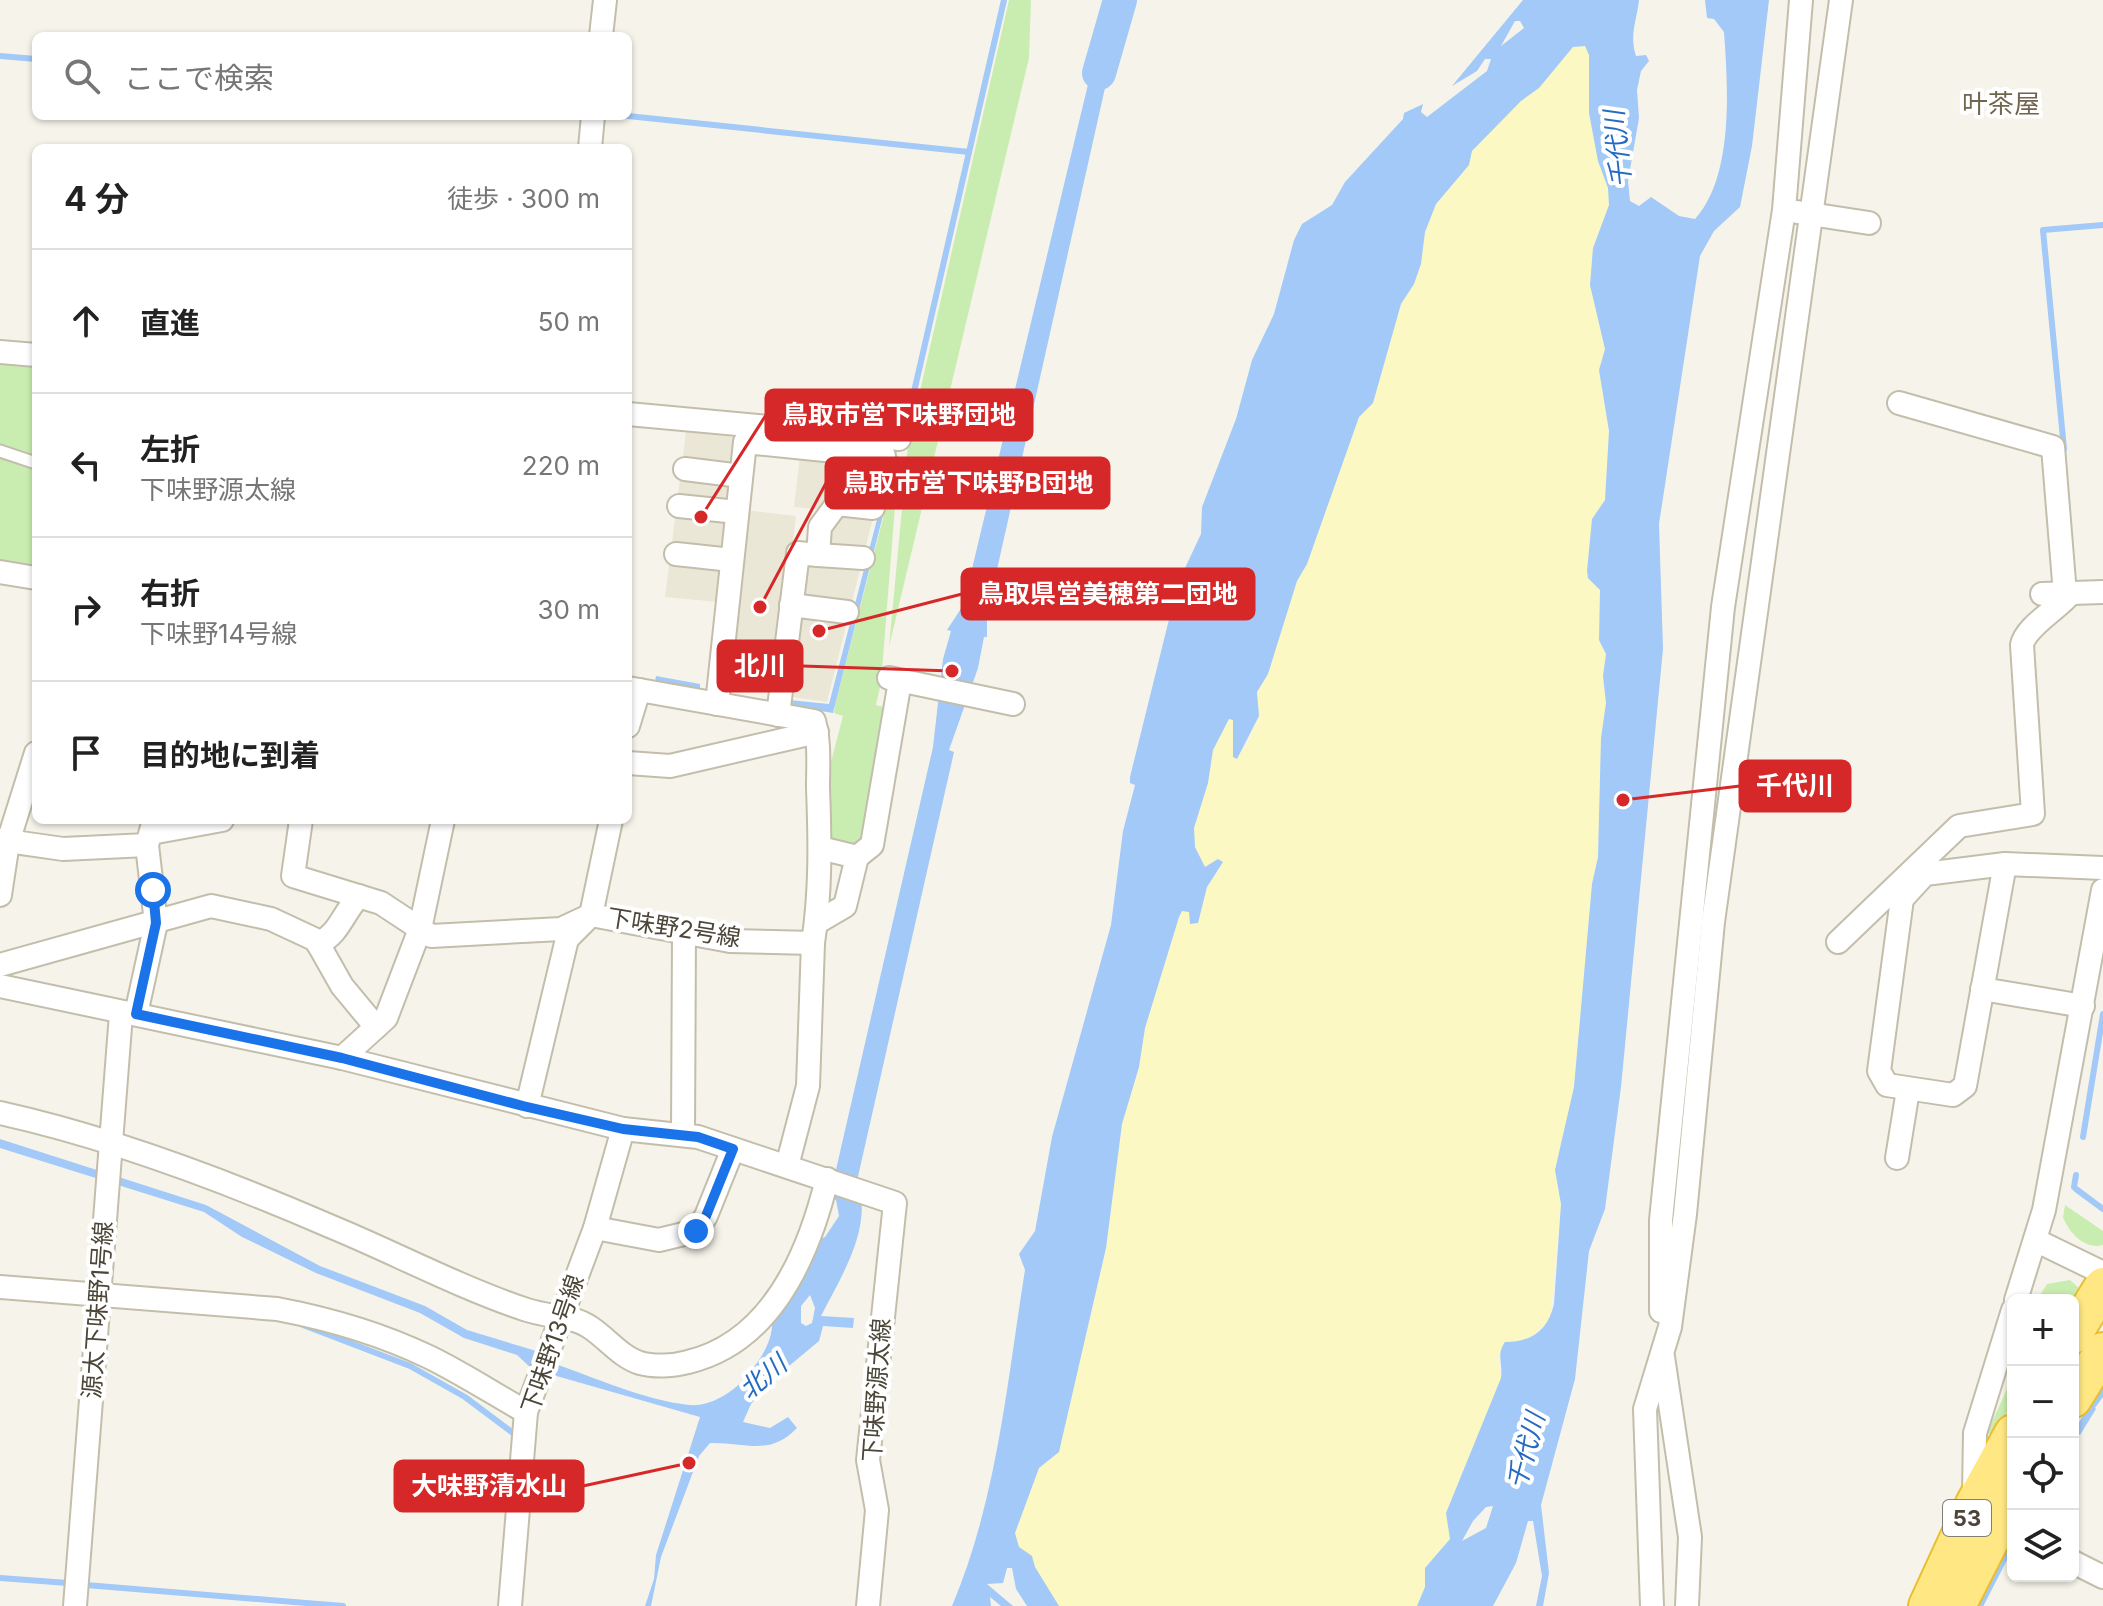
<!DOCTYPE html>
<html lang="ja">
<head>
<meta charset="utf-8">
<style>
	body { margin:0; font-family:Inter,"Noto Sans JP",sans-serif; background:#f6f6f6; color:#222 }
	.controls { position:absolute; right:24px; bottom:24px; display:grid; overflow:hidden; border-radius:12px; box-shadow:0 2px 6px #0004 }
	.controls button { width:72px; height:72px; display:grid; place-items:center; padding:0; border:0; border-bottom:2px solid #e0e0e0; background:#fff; color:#222; font:40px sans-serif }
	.stop { position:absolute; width:24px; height:24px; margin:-18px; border:6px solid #1a73e8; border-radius:50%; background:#fff }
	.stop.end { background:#1a73e8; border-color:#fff; box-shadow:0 2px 8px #0008 }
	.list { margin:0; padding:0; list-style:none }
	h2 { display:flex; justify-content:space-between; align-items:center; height:104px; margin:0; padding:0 32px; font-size:34px }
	h2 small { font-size:26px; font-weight:400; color:#767676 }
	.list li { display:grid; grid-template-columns:52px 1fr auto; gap:24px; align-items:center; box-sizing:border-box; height:144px; padding:0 32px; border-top:2px solid #e0e0e0 }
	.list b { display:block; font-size:30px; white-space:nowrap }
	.list p { margin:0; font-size:26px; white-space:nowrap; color:#767676 }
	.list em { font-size:26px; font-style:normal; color:#767676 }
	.icon { flex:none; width:44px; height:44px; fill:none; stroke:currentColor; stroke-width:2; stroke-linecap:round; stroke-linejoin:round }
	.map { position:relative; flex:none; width:2103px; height:1606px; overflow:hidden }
	.search { position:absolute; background:#fff; box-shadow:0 2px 6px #0004; left:32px; top:32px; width:600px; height:88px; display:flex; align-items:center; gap:20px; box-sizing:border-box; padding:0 28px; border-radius:12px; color:#767676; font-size:30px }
	.panel { position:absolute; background:#fff; box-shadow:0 2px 6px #0004; left:32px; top:144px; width:600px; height:680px; border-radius:12px }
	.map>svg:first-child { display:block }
</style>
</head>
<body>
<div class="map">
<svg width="2103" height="1606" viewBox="0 0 2103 1606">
	<rect width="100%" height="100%" fill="#f6f4ea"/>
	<g fill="#eae7d7">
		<polygon points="686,432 736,437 718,602 665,597"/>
		<polygon points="800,455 887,462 827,702 786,696 801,566 826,510 794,507"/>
		<polygon points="745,510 796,516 776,687 726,682"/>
	</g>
	<g fill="#c9edb0">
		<polygon points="1009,0 1031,0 1029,58 889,647 908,444"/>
		<polygon points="0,358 36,362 36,458 0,446"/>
		<polygon points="899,456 881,683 876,705 883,707 887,697 868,847 829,847 827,777 843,716 834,713 835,705"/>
		<polygon points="0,457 36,470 36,571 0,565"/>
		<path d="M2065 1205 2103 1231V1245C2085 1250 2069 1233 2063 1217Z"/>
		<polygon points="2070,1280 2081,1290 2073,1311 2073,1300 2037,1300 2047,1284"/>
		<path d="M2013 1376C2013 1395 2007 1428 1986 1435Z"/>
	</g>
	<polygon fill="#fcf8c4" points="1585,46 1589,55 1589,113 1598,161 1608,188 1609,206 1593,248 1590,285 1605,350 1599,370 1609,431 1605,500 1592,519 1588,578 1600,590 1599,640 1606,654 1603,676 1606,703 1601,738 1598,857 1592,884 1574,1087 1555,1170 1561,1204 1550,1320 1529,1339 1505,1342 1498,1359 1501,1378 1446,1513 1450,1538 1425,1568 1425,1587 1417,1606 1059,1606 1035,1567 1031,1556 1019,1547 1015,1533 1039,1468 1059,1452 1106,1248 1122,1124 1139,1067 1145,1028 1179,917 1182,911 1189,912 1198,923 1207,887 1220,869 1218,859 1205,868 1195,847 1194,828 1208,783 1213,750 1229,719 1233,720 1233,757 1246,746 1259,716 1257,692 1268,674 1297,581 1307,564 1359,417 1373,403 1401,304 1414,284 1421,264 1425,232 1436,204 1469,165 1472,151 1521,101 1539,88 1573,47"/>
	<g fill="#a2c9f7" fill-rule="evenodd">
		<path d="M1523 0H1639C1637 20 1629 35 1636 56L1646 55 1649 61 1641 71 1637 90 1639 118 1628 181 1630 201 1639 206 1651 197 1679 216 1695 219C1734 176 1728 87 1724 32L1714 19 1707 18 1705 0H1769L1752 146 1740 207 1714 231 1700 256 1659 524 1663 649 1621 1087 1605 1209 1589 1251 1575 1379 1541 1505 1549 1573 1543 1606H1536L1542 1576 1533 1521H1528L1516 1563 1493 1606H1417L1425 1587V1568L1450 1539 1446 1513 1501 1378C1503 1363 1496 1355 1505 1342 1532 1342 1548 1330 1554 1304L1561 1204 1555 1170 1574 1087 1592 884 1598 857 1601 738 1606 703 1603 676 1606 654 1599 640 1600 590 1588 578 1587 571 1592 519 1605 500 1609 431 1599 370 1605 349 1590 285 1593 248 1609 205 1608 188 1598 161 1589 113V55L1585 46 1573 47 1539 88 1521 101 1472 151 1469 165 1436 204 1425 232 1421 264 1414 284 1401 304 1373 403 1359 417 1307 564 1297 581 1268 674 1257 692 1259 716 1237 759 1233 757V720L1229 719 1213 750 1208 783 1194 828 1195 847 1205 867 1218 859 1223 862 1207 887 1198 923 1190 924 1189 912 1182 911 1179 917 1145 1028 1139 1067 1122 1124 1106 1248 1059 1452 1039 1468 1015 1533 1019 1547 1032 1556 1035 1567 1059 1606H1027L1016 1589 1012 1568H1007L1003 1583 987 1584 1013 1606H1001L990 1597 991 1606H952C997 1500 1007 1382 1025 1270L1019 1254 1035 1231 1052 1137 1111 925 1123 831 1135 785 1130 783V777L1178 583 1201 534 1202 507 1236 419 1252 360 1274 314 1294 240 1302 224 1332 205 1345 182 1403 119 1404 113 1423 104 1421 112 1427 117 1487 71 1491 59H1485L1477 71 1452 86ZM1515 21H1520L1524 28 1501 46ZM1493 1506 1486 1528 1462 1541 1473 1521 1486 1507Z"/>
		<path d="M1101 30H1118L987 614V637H984L978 668 949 750 954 752 857 1181C874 1226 842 1275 821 1316L854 1318 853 1328 823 1326 819 1341 771 1381 751 1404 743 1422 770 1428 788 1417 797 1428C769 1457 746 1442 710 1443L699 1456 661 1557 651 1606H645L654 1579 656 1555 700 1417 532 1369 517 1355 464 1338 420 1313 316 1273 242 1237 204 1212 0 1148V1139L206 1205 320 1266 425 1306 467 1330 543 1353 553 1363C596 1378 644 1400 689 1405 713 1407 738 1389 751 1371 765 1353 774 1337 772 1315L802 1278 818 1240 825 1237 839 1216 836 1200 831 1199 835 1174 933 747 943 659 951 631 947 630 962 607 971 573ZM810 1295 815 1308 812 1323 806 1326 801 1323V1306Z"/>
		<polygon points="894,454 898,456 833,713 785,705 789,700 829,704"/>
		<polygon points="656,676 700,684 700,689 655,682"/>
		<polygon points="2090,1404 2096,1409 2080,1435 2073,1432"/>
	</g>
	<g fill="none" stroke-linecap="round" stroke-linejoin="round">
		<g stroke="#a2c9f7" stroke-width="6">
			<polyline points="0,56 36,59"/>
			<polyline points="628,116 969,152"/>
			<polyline points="905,431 1004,0"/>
			<polyline points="2064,449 2043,230 2103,225"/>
			<polyline points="2083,1137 2103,1014"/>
			<polyline points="2074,1187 2076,1175"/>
			<polyline points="2076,1189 2103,1209"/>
			<polyline points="303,1325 410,1366 465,1397 513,1433"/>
			<polyline points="2089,1411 2103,1392"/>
			<polyline points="0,1578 68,1583"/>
			<polyline points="86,1585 343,1606"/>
			<polyline points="1980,1606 2013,1542"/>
		</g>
		<polyline stroke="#a2c9f7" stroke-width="34" points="1099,73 1120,0"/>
		<g stroke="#c3beab" stroke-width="15">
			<polyline id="service" points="0,451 36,463"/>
		</g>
		<g stroke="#c3beab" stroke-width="26">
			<g id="minor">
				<polyline points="601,36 605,0"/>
				<polyline points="590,148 593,116"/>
				<polyline points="1797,212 1869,223"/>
				<polyline points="0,352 36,355"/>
				<polyline points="1899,403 2053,447 2065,594"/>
				<polyline points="628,414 899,439"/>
				<polyline points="685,469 741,476"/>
				<polyline points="837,504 873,508"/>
				<polyline points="679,506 737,512"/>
				<polyline points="676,554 732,560"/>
				<polyline points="818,555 863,558"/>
				<polyline points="0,572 36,578"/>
				<polyline points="2042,594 2103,592"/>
				<polyline points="791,605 847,612"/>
				<polyline points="889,678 1013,704"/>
				<polyline points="717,704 745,442 884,456"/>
				<polyline points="778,715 798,553 818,555 820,527 837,504 840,451"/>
				<polyline points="628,726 639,690"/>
				<polyline points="628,763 670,766 817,732"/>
				<path d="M301 820 293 876 381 903 431 936 561 929 591 915 730 941 813 943C821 891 820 840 818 788 818 765 820 743 814 721L628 688"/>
				<polyline points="151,833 222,820"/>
				<polyline points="0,840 63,849 147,845"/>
				<polyline points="820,848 857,857 872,845 900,681"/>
				<polyline points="2005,864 1965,1086 1953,1095 1887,1085 1879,1071 1902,899 1925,874 2005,864 2103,868"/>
				<polyline points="0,895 8,842 36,753"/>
				<polyline points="816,923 845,906 857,857"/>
				<path d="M1838 942 1959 826 2033 814 2022 645C2025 627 2058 609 2071 593"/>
				<path d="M318 944C340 933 343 913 359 896"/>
				<polyline points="0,965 211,906 271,919 316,940 342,986 376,1027"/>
				<polyline points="0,986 342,1058 623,1129 698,1137 895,1203 868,1460 877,1510 868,1606"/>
				<polyline points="1982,989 2083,1006"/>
				<polyline points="136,1014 156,923 147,845 154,820"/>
				<polyline points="342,1058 386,1018 420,929 443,820"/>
				<polyline points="527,1106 567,939 591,915 611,820"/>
				<path d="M0 1113C113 1138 226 1181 332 1227 395 1253 463 1289 527 1310 543 1315 559 1316 574 1320 599 1326 616 1356 640 1363 654 1367 674 1366 688 1362 772 1342 809 1253 827 1179"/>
				<polyline points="683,1135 684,933"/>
				<polyline points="1897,1158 1908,1090"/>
				<polyline points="787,1166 808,1086 813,943"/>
				<polyline points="595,1228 659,1240 696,1231 706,1216 733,1149"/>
				<polyline points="2035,1240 2103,1273"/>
				<path d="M0 1287 277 1309C330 1319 381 1334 429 1357 462 1373 494 1394 526 1412"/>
				<polyline points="2016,1300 2044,1210 2103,890"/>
				<polyline points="1661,1311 1661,1220 1723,607 1784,210 1801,0"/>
				<polyline points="1663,1357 1690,1537 1687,1606"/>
				<polyline points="1974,1495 1975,1433 2013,1310"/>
				<polyline points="2073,1562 2103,1577"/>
				<polyline points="75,1606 121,1014"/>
				<polyline points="510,1606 526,1412 595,1228 623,1129"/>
				<polyline points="1652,1606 1645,1409 1670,1327 1685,1214 1713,922 1841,0"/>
			</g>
		</g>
		<g stroke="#ebbe2f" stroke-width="40">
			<g id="trunk">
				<polyline points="2073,1335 2103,1286"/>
				<polyline points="2073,1399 2103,1351"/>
				<polyline points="1927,1606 1974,1504 2013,1433"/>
				<polyline points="1957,1606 2013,1496"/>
			</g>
		</g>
		<use href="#service" stroke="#fff" stroke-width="11"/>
		<use href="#minor" stroke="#fff" stroke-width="22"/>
		<use href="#trunk" stroke="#ffe883" stroke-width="36"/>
	</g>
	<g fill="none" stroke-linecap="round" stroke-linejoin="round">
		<polyline stroke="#1a73e8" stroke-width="10" points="153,890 156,923 136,1014 342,1058 523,1106 623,1129 698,1137 733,1149 706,1216 696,1231"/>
	</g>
	<g text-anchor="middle" stroke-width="8" stroke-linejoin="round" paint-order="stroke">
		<rect fill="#fff" stroke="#817e73" stroke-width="2" x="1943" y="1500" width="48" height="36" rx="6"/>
		<g font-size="22" font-weight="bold" fill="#4b4637">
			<text x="1967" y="1526">53</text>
		</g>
		<g font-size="24" fill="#4b4637" stroke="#fff">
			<text transform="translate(674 928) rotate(9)" y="8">下味野2号線</text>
			<text transform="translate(98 1310) rotate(-86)" y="8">源太下味野1号線</text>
			<text transform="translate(553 1344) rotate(-71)" y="8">下味野13号線</text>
			<text transform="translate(877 1390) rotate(-86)" y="8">下味野源太線</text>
		</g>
		<g font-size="26" fill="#6f664d" stroke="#fff">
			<text x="2001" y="113">叶茶屋</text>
		</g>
		<g font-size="26" font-style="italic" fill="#256bc1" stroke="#fff">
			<text transform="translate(1618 149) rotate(-96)" y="9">千代川</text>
			<text transform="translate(763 1377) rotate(-40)" y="9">北川</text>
			<text transform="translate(1526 1451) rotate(-75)" y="9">千代川</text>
		</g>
	</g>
	<path fill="none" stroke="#d62828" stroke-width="3" d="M701 517L766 415M760 607L826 483M819 631L962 594M952 671L802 666M1623 800L1740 786M689 1463L583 1486"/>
	<g fill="#d62828" stroke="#fff" stroke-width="3">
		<circle cx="701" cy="517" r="8"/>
		<circle cx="760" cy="607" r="8"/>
		<circle cx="819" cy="631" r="8"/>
		<circle cx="952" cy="671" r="8"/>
		<circle cx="1623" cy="800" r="8"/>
		<circle cx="689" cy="1463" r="8"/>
	</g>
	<g fill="#d62828" stroke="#d62828" stroke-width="3">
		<rect x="766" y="390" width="266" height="50" rx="8"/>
		<rect x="826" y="458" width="283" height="50" rx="8"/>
		<rect x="962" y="569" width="292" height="50" rx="8"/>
		<rect x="718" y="641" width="84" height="50" rx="8"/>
		<rect x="1740" y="761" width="110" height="50" rx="8"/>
		<rect x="395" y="1461" width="188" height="50" rx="8"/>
	</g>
	<g font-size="26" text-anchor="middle" font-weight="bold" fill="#fff">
		<text x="899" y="424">鳥取市営下味野団地</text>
		<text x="968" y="492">鳥取市営下味野B団地</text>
		<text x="1108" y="603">鳥取県営美穂第二団地</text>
		<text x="760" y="675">北川</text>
		<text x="1795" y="795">千代川</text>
		<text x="489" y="1495">大味野清水山</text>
	</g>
</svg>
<div class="controls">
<button>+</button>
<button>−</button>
<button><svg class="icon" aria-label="locate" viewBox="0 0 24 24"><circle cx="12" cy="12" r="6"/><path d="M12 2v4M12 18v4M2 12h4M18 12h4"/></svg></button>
<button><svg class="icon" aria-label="layers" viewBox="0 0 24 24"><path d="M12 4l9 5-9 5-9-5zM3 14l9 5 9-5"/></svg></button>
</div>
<div class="stop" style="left:153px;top:890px"></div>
<div class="stop end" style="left:696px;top:1231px"></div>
<div class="search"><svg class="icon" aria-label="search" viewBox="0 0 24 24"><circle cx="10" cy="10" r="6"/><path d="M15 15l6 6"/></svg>ここで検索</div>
<section class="panel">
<h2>4 分<small>徒歩 · 300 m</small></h2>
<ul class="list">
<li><svg class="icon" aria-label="ahead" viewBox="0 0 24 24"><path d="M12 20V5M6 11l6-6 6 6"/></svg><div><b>直進</b></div><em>50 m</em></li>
<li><svg class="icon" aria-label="left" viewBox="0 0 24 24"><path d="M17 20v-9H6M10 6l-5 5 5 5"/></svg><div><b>左折</b><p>下味野源太線</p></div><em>220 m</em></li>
<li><svg class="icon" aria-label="right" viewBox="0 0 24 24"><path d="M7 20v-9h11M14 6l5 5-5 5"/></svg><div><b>右折</b><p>下味野14号線</p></div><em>30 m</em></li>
<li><svg class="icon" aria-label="arrive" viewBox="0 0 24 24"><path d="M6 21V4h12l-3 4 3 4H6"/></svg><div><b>目的地に到着</b></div></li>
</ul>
</section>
</div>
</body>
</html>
